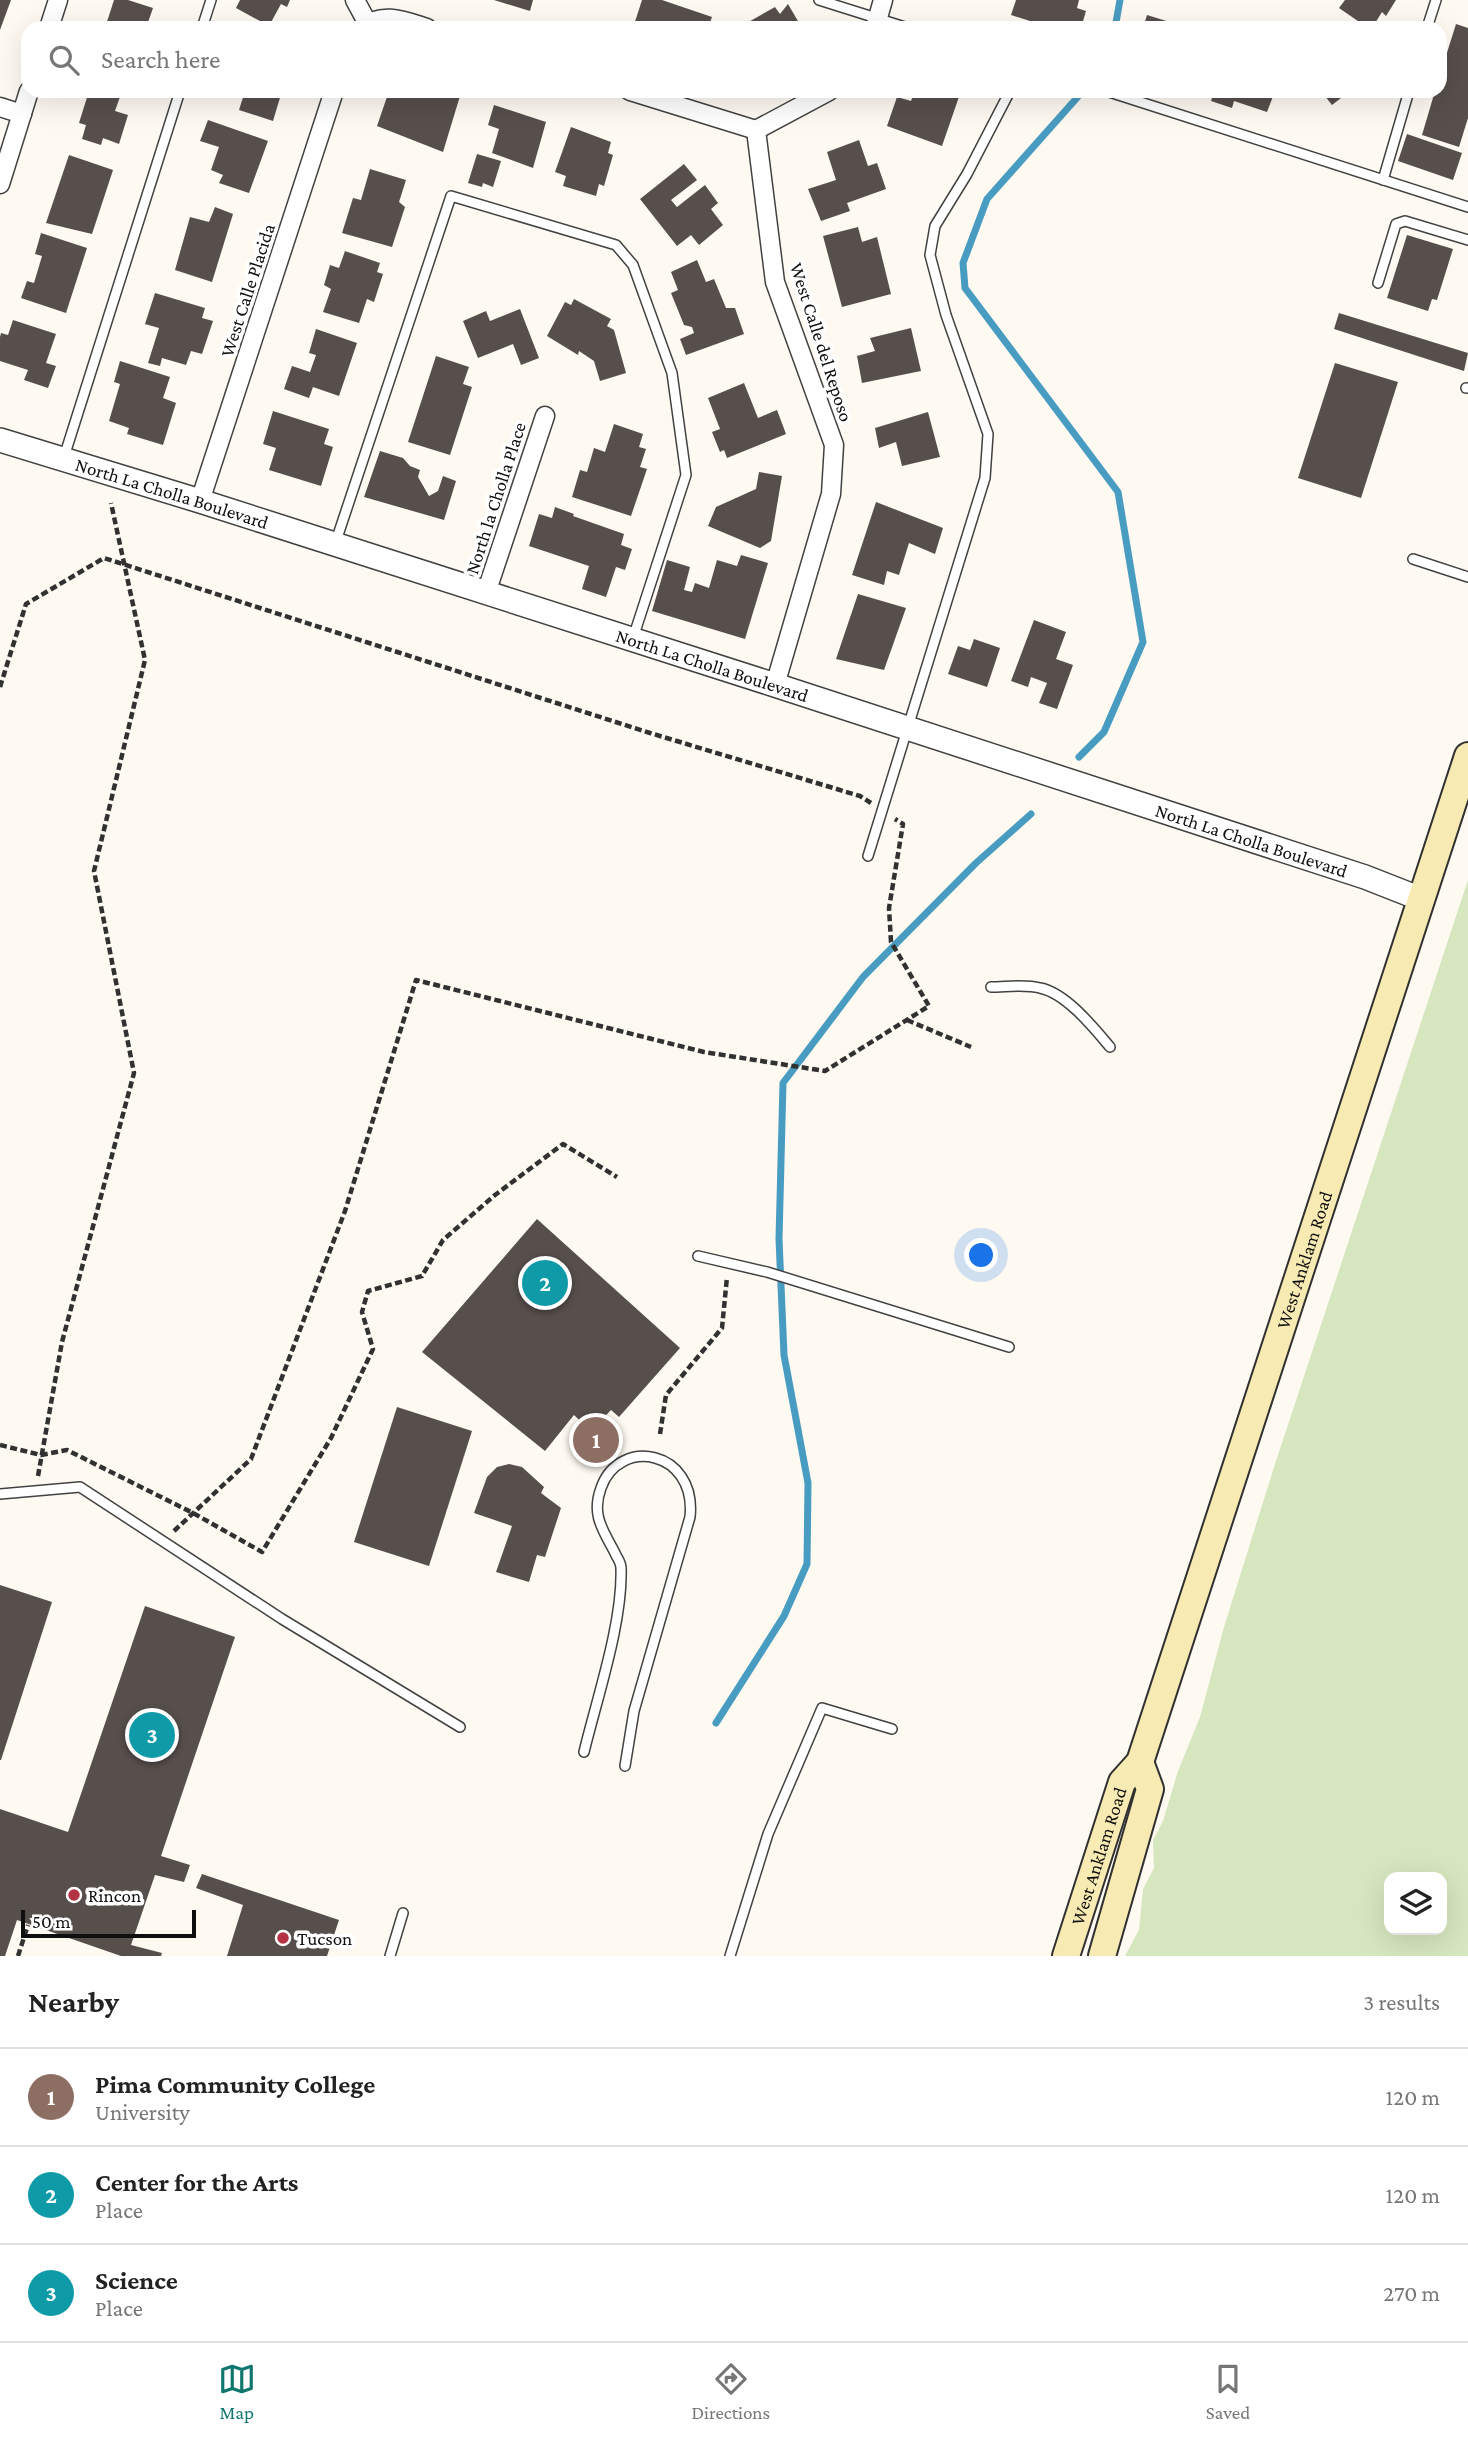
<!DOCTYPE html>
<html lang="en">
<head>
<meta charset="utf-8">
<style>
	body { margin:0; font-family:"Crimson Pro",serif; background:#f2f2f2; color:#222 }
	.controls { position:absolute; right:21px; bottom:21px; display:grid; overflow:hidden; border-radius:14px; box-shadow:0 7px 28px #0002 }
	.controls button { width:63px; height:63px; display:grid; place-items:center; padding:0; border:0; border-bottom:2px solid #e0e0e0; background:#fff; color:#222; font:35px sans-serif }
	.scale { position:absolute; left:21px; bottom:18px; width:175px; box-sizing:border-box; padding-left:7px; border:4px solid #0f0f0f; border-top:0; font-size:19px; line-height:24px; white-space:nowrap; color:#0f0f0f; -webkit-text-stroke:5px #fff; paint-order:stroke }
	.you { position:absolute; left:982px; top:1256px; width:24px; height:24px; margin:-18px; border:5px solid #fff; border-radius:50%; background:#1a73e8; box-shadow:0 0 0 10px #1a73e833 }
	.badge { display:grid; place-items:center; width:46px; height:46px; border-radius:50%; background:#0f766e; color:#fff; font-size:23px; font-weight:700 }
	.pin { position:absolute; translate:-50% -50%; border:4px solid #fff; box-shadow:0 2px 7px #0006 }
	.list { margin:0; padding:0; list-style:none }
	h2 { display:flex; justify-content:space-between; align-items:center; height:91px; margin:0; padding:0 28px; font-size:30px }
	h2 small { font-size:23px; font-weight:400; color:#767676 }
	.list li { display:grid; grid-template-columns:46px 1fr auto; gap:21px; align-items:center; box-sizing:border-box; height:98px; padding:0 28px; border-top:2px solid #e0e0e0 }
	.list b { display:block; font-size:26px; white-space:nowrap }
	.list p { margin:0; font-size:23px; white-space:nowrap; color:#767676 }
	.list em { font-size:23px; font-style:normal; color:#767676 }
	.icon { flex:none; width:38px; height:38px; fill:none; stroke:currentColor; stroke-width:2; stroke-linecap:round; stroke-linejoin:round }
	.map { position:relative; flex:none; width:1468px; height:1956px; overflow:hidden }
	.search { position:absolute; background:#fff; box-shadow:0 7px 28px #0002; left:21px; right:21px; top:21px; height:77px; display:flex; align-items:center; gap:18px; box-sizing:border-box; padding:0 24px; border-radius:21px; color:#767676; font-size:26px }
	.sheet { height:385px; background:#fff }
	nav { display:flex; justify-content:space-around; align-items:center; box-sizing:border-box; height:98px; border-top:2px solid #e0e0e0; background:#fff; font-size:19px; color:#767676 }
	nav a { display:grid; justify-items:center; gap:4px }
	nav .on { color:#0f766e }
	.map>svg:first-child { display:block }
</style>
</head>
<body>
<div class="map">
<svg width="1468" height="1956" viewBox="0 0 1468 1956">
	<rect width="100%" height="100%" fill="#fefaf2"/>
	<path fill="#d6e6be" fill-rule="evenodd" d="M1468 880V1956H1125L1139 1930 1143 1889 1154 1868 1153 1840 1163 1821 1178 1771 1200 1717 1224 1627 1275 1464ZM1389 1877H1442V1930H1389Z"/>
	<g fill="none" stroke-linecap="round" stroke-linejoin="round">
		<g stroke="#499cc1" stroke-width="7">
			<polyline points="1115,28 1120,0"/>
			<polyline points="1079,757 1104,732 1143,642 1118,492 965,288 963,263 987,199 1083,91"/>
			<polyline points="716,1723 784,1616 807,1564 808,1483 784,1355 779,1239 783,1083 863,977 976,863 1031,814"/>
		</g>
	</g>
	<g fill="#574f4c">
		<polygon points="0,0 11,0 0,30"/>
		<polygon points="114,0 128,0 153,8 146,28 105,28"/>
		<polygon points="240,0 290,0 287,7 281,4 269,26 236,8"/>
		<polygon points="494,0 533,0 530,11"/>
		<polygon points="642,0 662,0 712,17 708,28 633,28"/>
		<polygon points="1016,0 1079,0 1077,8 1086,11 1081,28 1028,28 1030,21 1011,15"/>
		<polygon points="1345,0 1396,0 1386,16 1382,12 1372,28 1368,28 1339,8"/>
		<polygon points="788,4 802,28 748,28 745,24 775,7 780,14"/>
		<polygon points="1147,15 1173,23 1172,28 1143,28"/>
		<polygon points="1456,24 1468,28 1468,118 1459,147 1422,135 1435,91 1440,91 1440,75"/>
		<polygon points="89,91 122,91 115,111 128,115 119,144 103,138 101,145 82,139 86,125 79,123"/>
		<polygon points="245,91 282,91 273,121 239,110"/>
		<polygon points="389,91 445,91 460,96 443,152 377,126"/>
		<polygon points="915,91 961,91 942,146 887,126 897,97 911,101"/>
		<polygon points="1214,91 1275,91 1267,112 1234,101 1232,108 1211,101"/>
		<polygon points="1321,91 1350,91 1332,105"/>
		<polygon points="494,105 546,122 533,168 492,153 499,129 488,125"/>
		<polygon points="208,120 268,141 249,193 219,183 223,175 211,170 219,147 200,141"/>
		<polygon points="571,127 611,142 608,153 613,155 604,186 599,184 596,196 563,186 566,176 555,172"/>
		<polygon points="1407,134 1462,153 1453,180 1398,161"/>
		<polygon points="859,140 868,166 877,163 886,189 847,203 850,211 821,221 808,189 836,180 827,152"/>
		<polygon points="477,154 501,161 493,187 483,183 482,187 468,183"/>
		<polygon points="69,155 113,170 92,234 46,223"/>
		<polygon points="684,164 697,180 671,200 677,207 705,185 718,203 711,209 723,225 699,245 691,235 677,246 640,199"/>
		<polygon points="370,169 406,180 399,202 405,207 392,247 342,233 353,198 361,200"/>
		<polygon points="215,207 233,214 212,282 175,270 190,217 209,222"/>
		<polygon points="858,227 862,242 877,237 891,294 842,307 823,236"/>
		<polygon points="41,233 87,248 66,313 21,298 27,281 34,283 42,256 35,254"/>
		<polygon points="1407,235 1453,249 1437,300 1432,299 1428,311 1387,298"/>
		<polygon points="345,251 380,263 377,272 383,274 374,302 367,299 359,323 323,312 331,289 324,285 330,265 339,268"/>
		<polygon points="697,260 706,282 714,279 726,308 735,308 744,334 686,355 680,339 694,333 692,327 684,325 671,293 678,290 671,272"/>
		<polygon points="155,293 205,308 202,318 213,321 202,354 191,351 186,365 162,358 160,366 148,363 159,328 145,324"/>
		<polygon points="574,299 611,319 607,326 614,330 626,373 600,381 594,361 579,351 578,355 547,336 565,302 571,305"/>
		<polygon points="520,309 539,358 521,365 513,344 478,358 463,321 486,311 490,321"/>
		<polygon points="1339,313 1468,353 1464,371 1334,329"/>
		<polygon points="13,320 56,334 46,363 56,366 48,388 24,380 28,370 0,361 0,337 1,333 8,335"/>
		<polygon points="911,328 921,371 862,383 857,356 875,351 870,338"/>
		<polygon points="316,329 357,343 339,396 313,387 309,398 284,389 292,366 310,372 316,355 309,353"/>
		<polygon points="436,356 469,367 463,384 472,387 450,455 408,442"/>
		<polygon points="120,361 170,377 163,398 176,403 163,445 127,434 129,428 109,421 120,384 114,382"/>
		<polygon points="1335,363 1398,382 1361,498 1298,478"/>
		<polygon points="744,383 758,418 777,410 786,434 727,458 724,450 720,452 712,432 720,429 708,398"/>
		<polygon points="273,411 329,429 324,444 333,447 321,486 269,470 276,448 263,444"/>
		<polygon points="928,412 940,457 902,466 896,442 879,448 875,428"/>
		<polygon points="614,424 643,434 639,447 646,449 640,467 647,469 631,516 572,497 580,470 587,472 594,448 605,452"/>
		<polygon points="380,451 403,458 410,466 420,470 418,477 429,496 438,491 443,476 456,481 444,520 364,497"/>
		<polygon points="759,472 782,476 771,541 760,548 708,526 716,507 756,489"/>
		<polygon points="876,502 943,528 935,554 909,543 899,575 887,571 884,585 852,575"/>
		<polygon points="555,507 574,514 573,516 624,534 621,545 632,549 625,570 616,567 606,597 582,589 589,566 529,546 539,514 552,518"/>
		<polygon points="741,555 768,563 745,639 652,611 667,560 690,567 684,590 692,592 695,583 709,588 717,560 737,566"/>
		<polygon points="858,594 906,608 884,670 836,659"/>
		<polygon points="1034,620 1066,632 1056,659 1073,665 1057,709 1039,703 1047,683 1031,677 1028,687 1011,681"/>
		<polygon points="974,639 1000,648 987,687 948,674 958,646 970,650"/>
		<polygon points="537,1219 680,1348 619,1417 611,1410 591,1431 574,1415 545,1451 422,1352"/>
		<polygon points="397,1407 472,1431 429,1566 354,1542"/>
		<polygon points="509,1464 522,1467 544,1487 541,1493 561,1508 545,1557 537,1555 529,1582 496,1572 512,1526 474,1513 487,1477 497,1467"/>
		<polygon points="0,1585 52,1602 1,1760 0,1760"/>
		<polygon points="145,1606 235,1637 161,1856 190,1865 184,1882 155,1875 131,1945 162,1953 161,1956 121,1956 17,1920 5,1956 0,1956 0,1809 68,1832"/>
		<polygon points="202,1874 339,1920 327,1956 227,1956 243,1905 196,1888"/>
	</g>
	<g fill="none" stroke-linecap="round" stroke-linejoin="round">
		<g stroke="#424242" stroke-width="12">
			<g id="service">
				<polyline points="819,0 908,28"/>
				<polyline points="202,28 211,0"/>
				<polyline points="1427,28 1436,0"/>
				<polyline points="1106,91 1468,207"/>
				<polyline points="1383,180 1409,91"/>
				<polyline points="1378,283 1396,224 1405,221 1468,240"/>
				<polyline points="1466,388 1468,388"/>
				<polyline points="64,457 180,91"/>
				<polyline points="335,544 451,196 616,245 633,265 672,373 686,475 633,638"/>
				<polyline points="1413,559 1468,577"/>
				<polyline points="868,856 985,478 988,434 946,315 930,255 935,226 967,174 1010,91"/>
				<path d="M991 987C1006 987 1025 984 1040 988 1066 993 1094 1028 1110 1047"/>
				<polyline points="698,1256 767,1272 1009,1347"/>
				<polyline points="0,1494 80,1487 282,1619 460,1727"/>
				<path d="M584 1752C597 1698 623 1622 621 1568 621 1562 617 1558 615 1553 603 1530 591 1515 601 1488 619 1436 697 1450 690 1517L634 1711 625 1766"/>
				<polyline points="390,1956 403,1913"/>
				<polyline points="730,1956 768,1834 822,1708 892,1729"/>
			</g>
		</g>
		<g stroke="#424242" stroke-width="21">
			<g id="minor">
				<polyline points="355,0 368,24"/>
				<polyline points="49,28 58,0"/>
				<path d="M362 28C382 11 405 21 427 28"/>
				<polyline points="875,28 883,0"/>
				<polyline points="630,91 756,130"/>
				<polyline points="0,107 22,114"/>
				<polyline points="0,184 29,91"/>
				<polyline points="200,501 334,91"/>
				<polyline points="486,593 545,416"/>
				<polyline points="775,685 831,494 834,445 775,282 756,130 829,91"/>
			</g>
		</g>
		<g stroke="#424242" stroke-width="26">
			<g id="tertiary">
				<path id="s1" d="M0 440 200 501 775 685 1365 877 1421 899"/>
			</g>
		</g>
		<g stroke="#313131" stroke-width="30">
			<g id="secondary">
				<path id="s2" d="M1066 1956 1122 1782 1140 1762 1468 756"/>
				<polyline points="1102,1956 1150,1789 1140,1762"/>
			</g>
		</g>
		<g stroke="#313131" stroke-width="4.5" stroke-dasharray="7 3.5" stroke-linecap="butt">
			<polyline points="0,687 26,604 104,558 650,733 860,796 871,803"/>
			<polyline points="907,1020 971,1047"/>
			<polyline points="660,1434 666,1395 722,1328 727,1277"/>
			<polyline points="0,1445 41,1455 67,1450 193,1513 262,1552 331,1438 373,1349 362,1312 368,1291 422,1276 443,1240 495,1195 563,1144 617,1177"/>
			<polyline points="38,1476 62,1342 134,1073 94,871 145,660 111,503"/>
			<polyline points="174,1531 251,1459 345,1211 416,980 704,1052 825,1071 929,1006 891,942 889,908 903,824 895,819"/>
			<polyline points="18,1956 28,1925"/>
		</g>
		<use href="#service" stroke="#fff" stroke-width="9"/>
		<use href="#minor" stroke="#fff" stroke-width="18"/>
		<use href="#tertiary" stroke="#fff" stroke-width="23"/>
		<use href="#secondary" stroke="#f8eab3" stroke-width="26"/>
	</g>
	<g fill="#b33345" stroke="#fff" stroke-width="2.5">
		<circle cx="74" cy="1895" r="7"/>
		<circle cx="283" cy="1938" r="7"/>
	</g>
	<g text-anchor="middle" stroke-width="7" stroke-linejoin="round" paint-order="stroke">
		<g font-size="19" fill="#0f0f0f" stroke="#fff">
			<text transform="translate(247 290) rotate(-72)" y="7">West Calle Placida</text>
			<text transform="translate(822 342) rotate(72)" y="7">West Calle del Reposo</text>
			<text dy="7" stroke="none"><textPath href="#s1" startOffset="180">North La Cholla Boulevard</textPath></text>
			<text transform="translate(495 498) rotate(-72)" y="7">North la Cholla Place</text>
			<text dy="7" stroke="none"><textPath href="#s1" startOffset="747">North La Cholla Boulevard</textPath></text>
			<text dy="7" stroke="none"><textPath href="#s1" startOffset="1314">North La Cholla Boulevard</textPath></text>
			<text dy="7" stroke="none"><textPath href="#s2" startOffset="738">West Anklam Road</textPath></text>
			<text dy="7" stroke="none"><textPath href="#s2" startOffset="105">West Anklam Road</textPath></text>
		</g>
		<g font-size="19" fill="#0f0f0f" stroke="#fff" text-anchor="start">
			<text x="88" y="1902">Rincon</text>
			<text x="297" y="1945">Tucson</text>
		</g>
	</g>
</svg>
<div class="controls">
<button><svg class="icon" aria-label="layers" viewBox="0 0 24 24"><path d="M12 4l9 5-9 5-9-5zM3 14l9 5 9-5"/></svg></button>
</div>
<div class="scale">50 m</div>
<div class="you"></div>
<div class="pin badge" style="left:596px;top:1440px;background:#8d6e63">1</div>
<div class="pin badge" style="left:545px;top:1283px;background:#0f9aa8">2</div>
<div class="pin badge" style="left:152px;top:1735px;background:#0f9aa8">3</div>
<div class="search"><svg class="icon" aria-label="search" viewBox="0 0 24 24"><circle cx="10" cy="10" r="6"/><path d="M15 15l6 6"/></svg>Search here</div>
</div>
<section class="sheet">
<h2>Nearby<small>3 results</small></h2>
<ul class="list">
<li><span class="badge" style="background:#8d6e63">1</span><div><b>Pima Community College</b><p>University</p></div><em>120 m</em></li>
<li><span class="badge" style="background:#0f9aa8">2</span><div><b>Center for the Arts</b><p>Place</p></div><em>120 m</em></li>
<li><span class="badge" style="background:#0f9aa8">3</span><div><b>Science</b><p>Place</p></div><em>270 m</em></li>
</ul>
</section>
<nav>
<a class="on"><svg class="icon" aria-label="map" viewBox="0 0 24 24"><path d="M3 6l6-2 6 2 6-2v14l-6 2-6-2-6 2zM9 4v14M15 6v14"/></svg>Map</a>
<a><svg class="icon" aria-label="directions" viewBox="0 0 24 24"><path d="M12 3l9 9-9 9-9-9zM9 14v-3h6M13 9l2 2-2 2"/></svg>Directions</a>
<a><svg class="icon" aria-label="saved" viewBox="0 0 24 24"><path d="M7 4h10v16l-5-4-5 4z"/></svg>Saved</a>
</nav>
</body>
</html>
